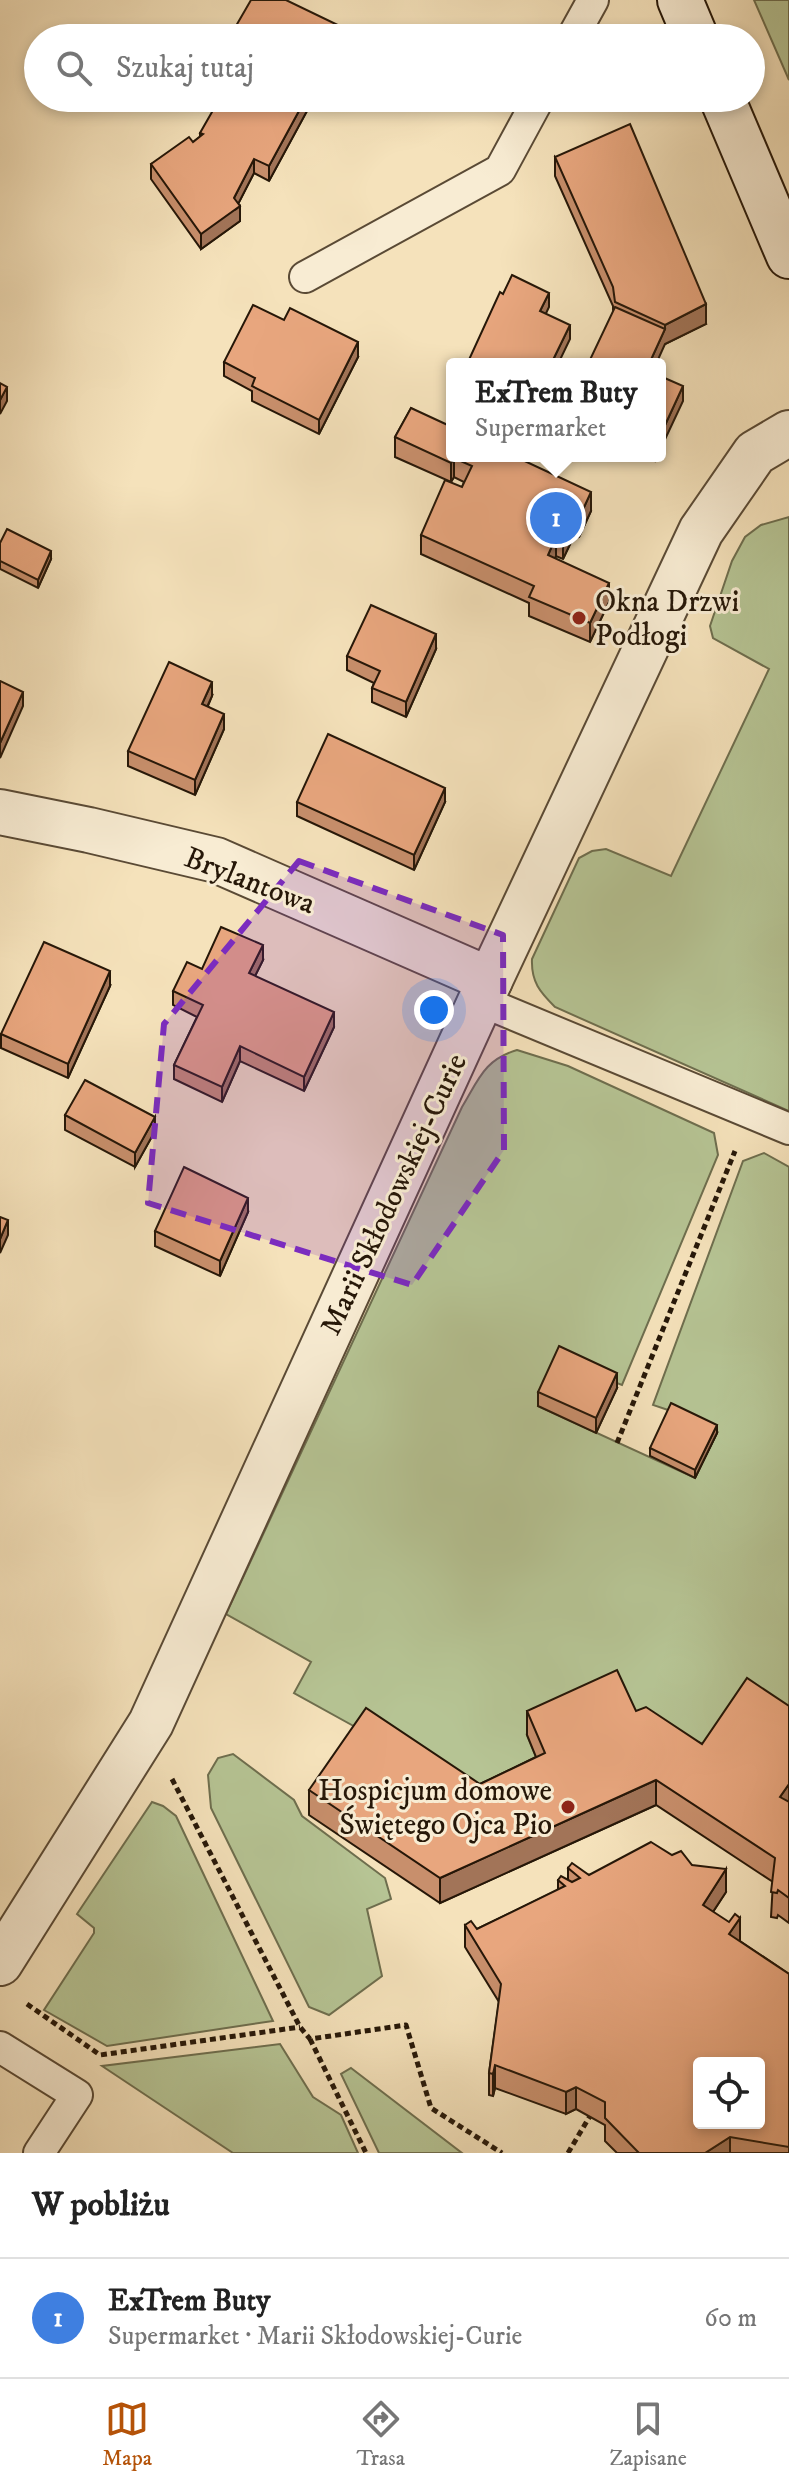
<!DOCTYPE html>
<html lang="pl">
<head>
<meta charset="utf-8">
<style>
	body { margin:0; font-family:"IM FELL DW Pica",serif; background:#f6f6f6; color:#222 }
	.controls { position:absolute; right:24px; bottom:24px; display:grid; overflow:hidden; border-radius:8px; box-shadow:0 4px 12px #0003 }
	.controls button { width:72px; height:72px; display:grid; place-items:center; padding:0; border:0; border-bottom:2px solid #e0e0e0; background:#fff; color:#222; font:40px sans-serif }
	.you { position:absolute; left:434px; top:1010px; width:28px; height:28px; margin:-20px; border:6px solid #fff; border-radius:50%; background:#1a73e8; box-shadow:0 0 0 12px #1a73e833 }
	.badge { display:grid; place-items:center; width:52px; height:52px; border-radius:50%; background:#b45309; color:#fff; font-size:26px; font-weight:700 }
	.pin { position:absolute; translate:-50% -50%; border:4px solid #fff; box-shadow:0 2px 8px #0006 }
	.popup { position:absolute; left:446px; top:358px; width:220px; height:104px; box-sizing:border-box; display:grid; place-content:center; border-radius:8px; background:#fff; filter:drop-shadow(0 2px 6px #0005); font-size:26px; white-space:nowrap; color:#767676 }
	.popup b { font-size:30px; color:#222 }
	.popup::after { content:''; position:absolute; left:50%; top:100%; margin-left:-16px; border:16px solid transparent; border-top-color:#fff }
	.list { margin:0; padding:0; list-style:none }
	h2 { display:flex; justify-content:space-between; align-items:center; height:104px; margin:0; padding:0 32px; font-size:34px }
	h2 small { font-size:26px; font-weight:400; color:#767676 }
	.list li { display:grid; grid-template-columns:52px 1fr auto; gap:24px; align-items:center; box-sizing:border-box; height:120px; padding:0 32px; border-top:2px solid #e0e0e0 }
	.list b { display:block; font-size:30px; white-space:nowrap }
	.list p { margin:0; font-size:26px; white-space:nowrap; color:#767676 }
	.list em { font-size:26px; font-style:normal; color:#767676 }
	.icon { flex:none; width:44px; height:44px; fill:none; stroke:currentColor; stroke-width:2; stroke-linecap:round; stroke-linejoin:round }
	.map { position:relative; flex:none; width:789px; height:2153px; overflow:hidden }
	.search { position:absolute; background:#fff; box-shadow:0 4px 12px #0003; left:24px; right:24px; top:24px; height:88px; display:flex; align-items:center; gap:20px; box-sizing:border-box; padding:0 28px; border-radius:44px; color:#767676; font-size:30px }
	.sheet { height:224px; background:#fff }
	nav { display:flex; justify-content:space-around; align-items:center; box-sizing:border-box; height:112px; border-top:2px solid #e0e0e0; background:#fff; font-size:22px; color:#767676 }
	nav a { display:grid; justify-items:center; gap:4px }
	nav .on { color:#b45309 }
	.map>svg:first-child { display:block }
</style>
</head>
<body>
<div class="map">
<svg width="789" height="2153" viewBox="0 0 789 2153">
	<rect width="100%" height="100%" fill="#f5e2bb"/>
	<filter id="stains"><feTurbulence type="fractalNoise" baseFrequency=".0025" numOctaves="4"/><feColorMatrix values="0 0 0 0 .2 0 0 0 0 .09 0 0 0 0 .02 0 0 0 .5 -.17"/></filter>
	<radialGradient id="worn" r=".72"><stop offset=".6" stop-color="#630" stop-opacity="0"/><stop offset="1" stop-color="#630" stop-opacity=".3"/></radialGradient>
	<g fill="#b6c494" stroke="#6e6e4e" stroke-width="2">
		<polygon points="754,0 789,0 789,80"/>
		<path d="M789 517V1111L555 1007C540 992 531 982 532 959L579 858 592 851 606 849 671 876 769 669 713 638 710 626 732 561 745 537 761 525Z"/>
		<path d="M517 1050 568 1066 714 1133 718 1155 622 1385 559 1361 538 1406 695 1478 717 1433 671 1411 653 1405 743 1161 764 1153 789 1167V1731L702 1769 527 1735 545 1778 480 1809 368 1734 294 1693 311 1662 226 1614 462 1107C479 1079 484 1060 517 1050Z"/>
		<polygon points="233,1754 294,1800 302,1816 385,1878 391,1899 367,1909 382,1976 329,2015 309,2007 211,1808 208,1775 218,1758"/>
		<polygon points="152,1802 163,1806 176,1816 273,2021 107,2046 44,2010 94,1933 94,1928 77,1914"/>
		<polygon points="280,2044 313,2097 341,2115 358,2153 233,2153 102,2066"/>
		<polygon points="351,2068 462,2153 379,2153 341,2074"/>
	</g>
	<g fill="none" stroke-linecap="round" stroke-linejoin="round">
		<g stroke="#5a4a35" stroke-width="34">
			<g id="lane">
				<polyline points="572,38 593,0"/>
				<polyline points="305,277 500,170 539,98"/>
				<polyline points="481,1001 789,1129"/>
				<polyline points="0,2047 77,2095 39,2153"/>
			</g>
		</g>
		<g stroke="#5a4a35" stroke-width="48">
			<g id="street">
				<polyline points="0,812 89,830 216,860 490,980"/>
				<polyline points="0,1963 151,1723 490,980 701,531 755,453 789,433"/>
			</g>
		</g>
		<g stroke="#261708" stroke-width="48">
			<g id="secondary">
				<polyline points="680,0 696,38"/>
				<polyline points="722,98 789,256"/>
			</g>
		</g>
		<g stroke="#261708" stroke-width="5" stroke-dasharray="6 4" stroke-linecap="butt">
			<polyline points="617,1443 735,1151"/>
			<polyline points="172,1779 300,2027 310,2039 406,2025 431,2108 502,2153"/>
			<polyline points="27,2004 100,2055 300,2027"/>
			<polyline points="310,2039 366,2153"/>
			<polyline points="568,2153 590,2116"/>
		</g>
		<use href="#lane" stroke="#f8ecd3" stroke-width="30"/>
		<use href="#street" stroke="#f8ecd3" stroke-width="44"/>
		<use href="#secondary" stroke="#f8ecd3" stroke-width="44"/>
	</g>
	<g fill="#c88f6c" stroke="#261708" stroke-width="2">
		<polygon points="314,98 269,181 254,173 238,204 240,221 201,249 151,179 151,164 193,142 200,137 200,133"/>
		<polygon points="555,157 706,324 665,344 613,310 613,306 555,176"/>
		<polygon points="358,357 319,434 252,401 252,391 224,376 224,362"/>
		<polygon points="411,408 591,511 579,537 573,538 563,559 556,556 555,559 609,602 590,642 529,616 529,603 421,554 421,535 462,487 464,482 454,477 451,482 395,457 395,437"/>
		<polygon points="645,456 657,456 655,461"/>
		<polygon points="0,543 51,559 38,588 0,569"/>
		<polygon points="436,649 406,717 372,702 372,688 374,683 347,670 347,656"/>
		<polygon points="212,696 208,706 224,729 195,795 128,766 128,751"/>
		<polygon points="297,802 445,802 414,870 297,816"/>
		<polygon points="263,960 255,976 334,1027 304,1091 240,1061 222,1102 174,1079 174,1065 197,1017 173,1005 173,991 202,969"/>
		<polygon points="110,986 68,1078 1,1048 1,1034"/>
		<polygon points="65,1115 155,1131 135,1167 65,1130"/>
		<polygon points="248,1212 220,1276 155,1246 155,1231"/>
		<polygon points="617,1388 596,1433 538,1406 538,1392"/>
		<polygon points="717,1433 695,1478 650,1456 650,1448"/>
		<polygon points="789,1706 789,1923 778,1915 777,1918 771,1917 773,1882 656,1805 440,1903 309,1815 309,1790 480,1784 536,1757 527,1735 527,1711 636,1711 702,1744"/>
		<polygon points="672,1855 692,1865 726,1892 713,1912 740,1941 789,1974 789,2153 617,2153 605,2141 605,2125 576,2109 566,2114 495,2088 493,2096 489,2095 489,2073 499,2002 465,1947 465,1925 477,1929 558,1890 558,1880 568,1880 568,1868 589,1875"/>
	</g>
	<g fill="#a27458" stroke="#261708" stroke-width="2">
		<polygon points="344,28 344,38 339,38"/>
		<polygon points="306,98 314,98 269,181 269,166"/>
		<polygon points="254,159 254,173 235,210 240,206 240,221 201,249 201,234 234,198"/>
		<polygon points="549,293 549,307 540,326 540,311"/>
		<polygon points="706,304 706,324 665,344 656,364 649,364 665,329 665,325"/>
		<polygon points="570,325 570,339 558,364 551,364"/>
		<polygon points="358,342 358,357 319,434 319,420"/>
		<polygon points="683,386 683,401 660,450 660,436"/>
		<polygon points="7,387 7,401 0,414 0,400"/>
		<polygon points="454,458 454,477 451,482 451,463"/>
		<polygon points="591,492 591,511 579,537 579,518"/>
		<polygon points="573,519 573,538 563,559 563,540"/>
		<polygon points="556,537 556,556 548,575 548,555"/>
		<polygon points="51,551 51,559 38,588 38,580"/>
		<polygon points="609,583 609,602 590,642 590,623"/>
		<polygon points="436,634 436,649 406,717 406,702"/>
		<polygon points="212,682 212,696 202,718 202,704"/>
		<polygon points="23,692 23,706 0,758 0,743"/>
		<polygon points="224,714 224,729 195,795 195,780"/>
		<polygon points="445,788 445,802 414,870 414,855"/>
		<polygon points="263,945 263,960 249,988 249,973"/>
		<polygon points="110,971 110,986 68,1078 68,1064"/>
		<polygon points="334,1012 334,1027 304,1091 304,1077"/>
		<polygon points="240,1046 240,1061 222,1102 222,1087"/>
		<polygon points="155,1117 155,1131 135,1167 135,1153"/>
		<polygon points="248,1198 248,1212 220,1276 220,1261"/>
		<polygon points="8,1220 8,1235 0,1253 0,1239"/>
		<polygon points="617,1373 617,1388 596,1433 596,1418"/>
		<polygon points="717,1425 717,1433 695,1478 695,1470"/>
		<polygon points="656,1780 656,1805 440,1903 440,1878"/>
		<polygon points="789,1784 789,1809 780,1797"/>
		<polygon points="726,1869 726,1892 703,1927 703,1905"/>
		<polygon points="740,1918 740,1941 729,1957 729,1934"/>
		<polygon points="495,2065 495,2088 493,2096 493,2074"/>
		<polygon points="576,2087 576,2109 566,2114 566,2092"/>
		<polygon points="730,2137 730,2153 705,2153"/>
	</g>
	<g fill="#e8a67e" stroke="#261708" stroke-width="2" fill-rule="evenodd">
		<polygon points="251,0 286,0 344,28 339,38 229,38"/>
		<polygon points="220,98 306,98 269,166 254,159 234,198 240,206 201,234 151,164 189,137 193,142 203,134 200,133"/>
		<polygon points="630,124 706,304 665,325 615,302 613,287 555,157"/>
		<polygon points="512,275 549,293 540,311 570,325 551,364 467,364 500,292 503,294"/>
		<polygon points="253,305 284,320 290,308 358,342 319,420 252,386 255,378 224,362"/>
		<polygon points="615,307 665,329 649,364 588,364"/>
		<polygon points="660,376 683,386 660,436"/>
		<polygon points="0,383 7,387 0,400"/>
		<polygon points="411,408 452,427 452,456 514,456 591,492 579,518 573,519 563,540 556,537 548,555 609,583 590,623 529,597 534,586 421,535 445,480 462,487 472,466 454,458 451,463 395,437"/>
		<polygon points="7,529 51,551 38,580 0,561 0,543"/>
		<polygon points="371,605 436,634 406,702 372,688 380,671 347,656"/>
		<polygon points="169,662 212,682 202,704 224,714 195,780 128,751"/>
		<polygon points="0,681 23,692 0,743"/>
		<polygon points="328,734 445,788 414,855 297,802"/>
		<polygon points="221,927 263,945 249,973 334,1012 304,1077 240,1046 222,1087 174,1065 203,1005 173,991 187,962 202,969"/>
		<polygon points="44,942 110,971 68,1064 1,1034"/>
		<polygon points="85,1080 155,1117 135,1153 65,1115"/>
		<polygon points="184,1167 248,1198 220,1261 155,1231"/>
		<polygon points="0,1217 8,1220 0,1239"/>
		<polygon points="559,1346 617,1373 596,1418 538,1392"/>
		<polygon points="671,1403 717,1425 695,1470 650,1448"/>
		<polygon points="617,1670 636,1711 646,1707 702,1744 747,1678 789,1706 789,1784 780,1797 789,1802 789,1898 778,1890 777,1893 771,1892 775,1858 656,1780 440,1878 309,1790 366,1708 480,1784 545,1753 527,1711"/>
		<path d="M651 1842 672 1855 681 1851 692 1865 726 1869 703 1905 729 1922 735 1914 740 1918 729 1934 789 1974V2147L730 2137 705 2153H639L605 2118V2102L576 2087 566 2092 495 2065 493 2074 489 2073 501 1984 465 1925 471 1921 477 1929 565 1886 558 1880 561 1876 572 1882 580 1878 568 1868 572 1863 589 1875ZM699 2063H759V2123H699Z"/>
	</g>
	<path fill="#7b2cbf" fill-opacity="0.2" stroke="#7b2cbf" stroke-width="6" stroke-dasharray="16 10" stroke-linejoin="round" d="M299 861 503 935 504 1150 412 1285 148 1203 164 1024Z"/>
	<g fill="#8f2418" stroke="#f8ecd3" stroke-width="3">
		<circle cx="579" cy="618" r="8"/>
		<circle cx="568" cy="1807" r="8"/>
	</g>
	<g text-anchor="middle" stroke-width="6" stroke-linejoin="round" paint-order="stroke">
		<g font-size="30" fill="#261708" stroke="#f8ecd3" text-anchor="start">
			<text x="595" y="611">Okna Drzwi<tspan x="595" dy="34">Podłogi</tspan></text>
			<text x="552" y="1800" text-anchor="end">Hospicjum domowe<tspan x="552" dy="34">Świętego Ojca Pio</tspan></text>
		</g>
		<g font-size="30" fill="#261708" stroke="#f8ecd3">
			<text transform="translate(250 880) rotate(21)" y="10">Brylantowa</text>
			<text transform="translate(393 1194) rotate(-65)" y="10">Marii Skłodowskiej-Curie</text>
		</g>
	</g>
	<rect width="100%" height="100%" filter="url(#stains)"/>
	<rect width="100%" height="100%" fill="url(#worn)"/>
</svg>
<div class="controls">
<button><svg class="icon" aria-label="locate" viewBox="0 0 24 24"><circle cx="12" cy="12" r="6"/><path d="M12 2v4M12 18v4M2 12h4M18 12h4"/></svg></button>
</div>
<div class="you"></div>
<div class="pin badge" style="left:556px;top:518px;background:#3f7fe0">1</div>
<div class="popup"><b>ExTrem Buty</b>Supermarket</div>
<div class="search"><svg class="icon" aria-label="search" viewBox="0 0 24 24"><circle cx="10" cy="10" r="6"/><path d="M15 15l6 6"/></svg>Szukaj tutaj</div>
</div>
<section class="sheet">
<h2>W pobliżu<small></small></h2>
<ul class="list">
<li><span class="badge" style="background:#3f7fe0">1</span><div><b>ExTrem Buty</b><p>Supermarket · Marii Skłodowskiej-Curie</p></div><em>60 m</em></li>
</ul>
</section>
<nav>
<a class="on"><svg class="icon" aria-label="map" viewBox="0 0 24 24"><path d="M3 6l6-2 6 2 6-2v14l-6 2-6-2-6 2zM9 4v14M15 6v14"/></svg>Mapa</a>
<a><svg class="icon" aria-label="directions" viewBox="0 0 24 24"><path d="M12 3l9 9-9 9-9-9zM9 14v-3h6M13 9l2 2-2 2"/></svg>Trasa</a>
<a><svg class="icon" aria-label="saved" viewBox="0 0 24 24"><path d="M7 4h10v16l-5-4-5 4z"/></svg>Zapisane</a>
</nav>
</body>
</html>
